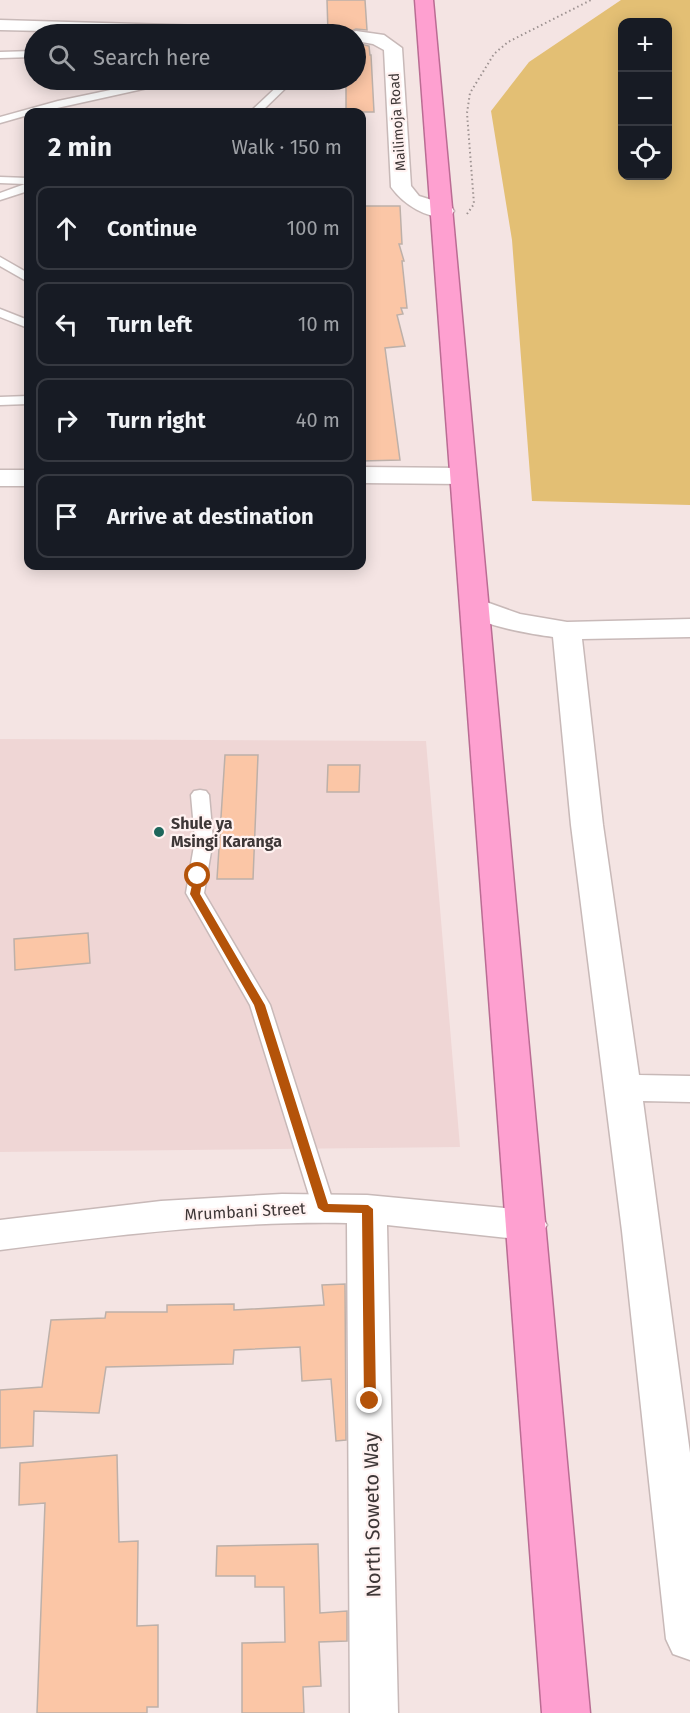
<!DOCTYPE html>
<html lang="en">
<head>
<meta charset="utf-8">
<style>
	body { margin:0; font-family:"Fira Sans",sans-serif; background:#20242c; color:#f1f3f6 }
	.controls { position:absolute; right:18px; top:18px; display:grid; overflow:hidden; border-radius:12px; box-shadow:0 3px 15px #0003 }
	.controls button { width:54px; height:54px; display:grid; place-items:center; padding:0; border:0; border-bottom:2px solid #363941; background:#171b24; color:#f1f3f6; font:30px sans-serif }
	.stop { position:absolute; width:18px; height:18px; margin:-14px; border:4px solid #b45309; border-radius:50%; background:#fff }
	.stop.end { background:#b45309; border-color:#fff; box-shadow:0 2px 6px #0008 }
	.list { margin:0; padding:0; list-style:none }
	h2 { display:flex; justify-content:space-between; align-items:center; height:78px; margin:0; padding:0 24px; font-size:26px }
	h2 small { font-size:20px; font-weight:400; color:#9ea1a6 }
	.list li { display:grid; grid-template-columns:39px 1fr auto; gap:18px; align-items:center; box-sizing:border-box; height:84px; margin:0 12px 12px; padding:0 12px; border:2px solid #363941; border-radius:12px }
	.list b { display:block; font-size:22px; white-space:nowrap }
	.list em { font-size:20px; font-style:normal; color:#9ea1a6 }
	.icon { flex:none; width:33px; height:33px; fill:none; stroke:currentColor; stroke-width:2; stroke-linecap:round; stroke-linejoin:round }
	.map { position:relative; flex:none; width:690px; height:1713px; overflow:hidden }
	.search { position:absolute; background:#171b24; box-shadow:0 3px 15px #0003; left:24px; top:24px; width:342px; height:66px; display:flex; align-items:center; gap:15px; box-sizing:border-box; padding:0 21px; border-radius:33px; color:#9ea1a6; font-size:22px }
	.panel { position:absolute; background:#171b24; box-shadow:0 3px 15px #0003; left:24px; top:108px; width:342px; height:462px; border-radius:12px }
	.map>svg:first-child { display:block }
</style>
</head>
<body>
<div class="map">
<svg width="690" height="1713" viewBox="0 0 690 1713">
	<rect width="100%" height="100%" fill="#f4e4e3"/>
	<polygon fill="#efd6d5" points="0,739 426,741 460,1147 0,1152"/>
	<path fill="#e3bf74" fill-rule="evenodd" d="M621 0H690V505L532 501 512 240 491 111 529 62ZM622 22H668V176H622Z"/>
	<g fill="#fbc6a6" stroke="#bdb0a9" stroke-width="1.5">
		<polygon points="327,0 365,0 367,30 356,29 346,33 328,33"/>
		<polygon points="356,43 369,46 370,55 371,55 374,112 346,112 346,80 356,80"/>
		<polygon points="362,206 400,206 402,244 399,244 404,261 402,261 407,308 401,308 403,314 397,315 405,346 385,348 400,460 362,461"/>
		<polygon points="225,755 258,755 253,879 217,879"/>
		<polygon points="328,765 360,765 359,792 327,792"/>
		<polygon points="88,933 90,963 15,970 14,939"/>
		<polygon points="345,1284 346,1440 336,1441 331,1379 302,1381 300,1347 234,1350 233,1364 106,1367 99,1413 34,1411 33,1446 0,1448 0,1390 42,1387 51,1320 105,1318 106,1312 167,1312 167,1305 234,1304 234,1310 324,1305 322,1285"/>
		<polygon points="117,1455 119,1542 138,1541 137,1626 158,1625 158,1707 147,1707 147,1713 37,1713 45,1503 19,1505 20,1463"/>
		<polygon points="318,1544 320,1613 347,1611 347,1641 319,1642 321,1686 303,1687 304,1713 242,1713 242,1643 285,1642 284,1587 255,1587 255,1576 216,1576 217,1546"/>
	</g>
	<g fill="none" stroke-linecap="round" stroke-linejoin="round">
		<g stroke="#c8b9b8" stroke-width="3">
			<g id="service">
				<polygon points="34,51 34,57 0,58 0,52"/>
				<polygon points="158,80 175,80 170,83 39,112 28,112 28,115 0,123 0,117 58,101"/>
				<polygon points="284,80 294,80 261,112 250,112"/>
				<polygon points="0,177 28,178 28,191 0,200 0,193 25,184 0,183"/>
				<polygon points="0,257 28,273 28,282 0,266"/>
				<polygon points="0,309 28,320 28,328 0,317"/>
				<polygon points="28,396 28,404 0,405 0,397"/>
				<polygon points="200,790 206,791 209,795 213,840 204,893 270,1005 335,1208 332,1214 324,1216 316,1214 313,1208 250,1005 186,893 195,840 191,795 194,791"/>
			</g>
		</g>
		<g stroke="#c8b9b8" stroke-width="3">
			<g id="minor">
				<polygon points="0,20 308,29 314,30 317,34 183,34 0,30"/>
				<path d="M356 31 384 35 402 48 411 186 419 196 451 206 454 211 451 216C428 221 403 204 391 187L384 50 373 44 356 41V34H348Z"/>
				<path d="M475 598 520 614 567 622 690 619V637L582 639 603 825 639 1075 690 1076V1102L643 1101 690 1453V1660L673 1654 666 1639 622 1231 571 825 553 637C531 634 473 625 461 607L465 601Z"/>
				<path d="M282 1194 367 1195 527 1210 541 1215 547 1225 541 1235 527 1240 387 1225 398 1713H350L347 1223C231 1221 115 1235 0 1250V1220L161 1201Z"/>
			</g>
		</g>
		<g stroke="#c8b9b8" stroke-width="3">
			<g id="tertiary">
				<polygon points="362,467 463,468 472,470 476,476 472,482 463,484 362,483"/>
				<rect x="0" y="470" width="28" height="16"/>
			</g>
		</g>
		<g stroke="#ba6c93" stroke-width="3">
			<polygon id="trunk" points="415,0 433,0 590,1713 542,1713"/>
		</g>
		<polyline stroke="#9d9291" stroke-width="2" stroke-dasharray="1.5 3" stroke-linecap="butt" points="467,214 474,204 467,113 470,93 494,54 508,42 591,0"/>
		<use href="#service" fill="#fff" fill-rule="evenodd"/>
		<use href="#minor" fill="#fff" fill-rule="evenodd"/>
		<use href="#tertiary" fill="#fff" fill-rule="evenodd"/>
		<use href="#trunk" fill="#fea0d0" fill-rule="evenodd"/>
	</g>
	<polygon fill="#b45309" points="198,873 203,876 200,894 265,1005 328,1204 368,1205 373,1209 376,1401 370,1406 364,1401 362,1213 324,1212 318,1208 254,1005 190,894 194,876"/>
	<circle fill="#1e665b" stroke="#fff2f1" stroke-width="2" cx="159" cy="832" r="6"/>
	<g text-anchor="middle" stroke-width="4.5" stroke-linejoin="round" paint-order="stroke">
		<g font-size="14" fill="#3e3737" stroke="#fff2f1">
			<text transform="translate(397 122) rotate(-94)" y="5">Mailimoja Road</text>
		</g>
		<g font-size="16" font-weight="bold" fill="#3e3737" stroke="#fff2f1" text-anchor="start">
			<text x="171" y="829">Shule ya<tspan x="171" dy="18">Msingi Karanga</tspan></text>
		</g>
		<g font-size="16" fill="#3e3737" stroke="#fff2f1">
			<text transform="translate(245 1211) rotate(-3)" y="6">Mrumbani Street</text>
		</g>
		<g font-size="20" fill="#3e3737" stroke="#fff2f1">
			<text transform="translate(372 1515) rotate(-91)" y="7">North Soweto Way</text>
		</g>
	</g>
</svg>
<div class="controls">
<button>+</button>
<button>−</button>
<button><svg class="icon" aria-label="locate" viewBox="0 0 24 24"><circle cx="12" cy="12" r="6"/><path d="M12 2v4M12 18v4M2 12h4M18 12h4"/></svg></button>
</div>
<div class="stop" style="left:198px;top:876px"></div>
<div class="stop end" style="left:370px;top:1401px"></div>
<div class="search"><svg class="icon" aria-label="search" viewBox="0 0 24 24"><circle cx="10" cy="10" r="6"/><path d="M15 15l6 6"/></svg>Search here</div>
<section class="panel">
<h2>2 min<small>Walk · 150 m</small></h2>
<ul class="list">
<li><svg class="icon" aria-label="ahead" viewBox="0 0 24 24"><path d="M12 20V5M6 11l6-6 6 6"/></svg><div><b>Continue</b></div><em>100 m</em></li>
<li><svg class="icon" aria-label="left" viewBox="0 0 24 24"><path d="M17 20v-9H6M10 6l-5 5 5 5"/></svg><div><b>Turn left</b></div><em>10 m</em></li>
<li><svg class="icon" aria-label="right" viewBox="0 0 24 24"><path d="M7 20v-9h11M14 6l5 5-5 5"/></svg><div><b>Turn right</b></div><em>40 m</em></li>
<li><svg class="icon" aria-label="arrive" viewBox="0 0 24 24"><path d="M6 21V4h12l-3 4 3 4H6"/></svg><div><b>Arrive at destination</b></div></li>
</ul>
</section>
</div>
</body>
</html>
